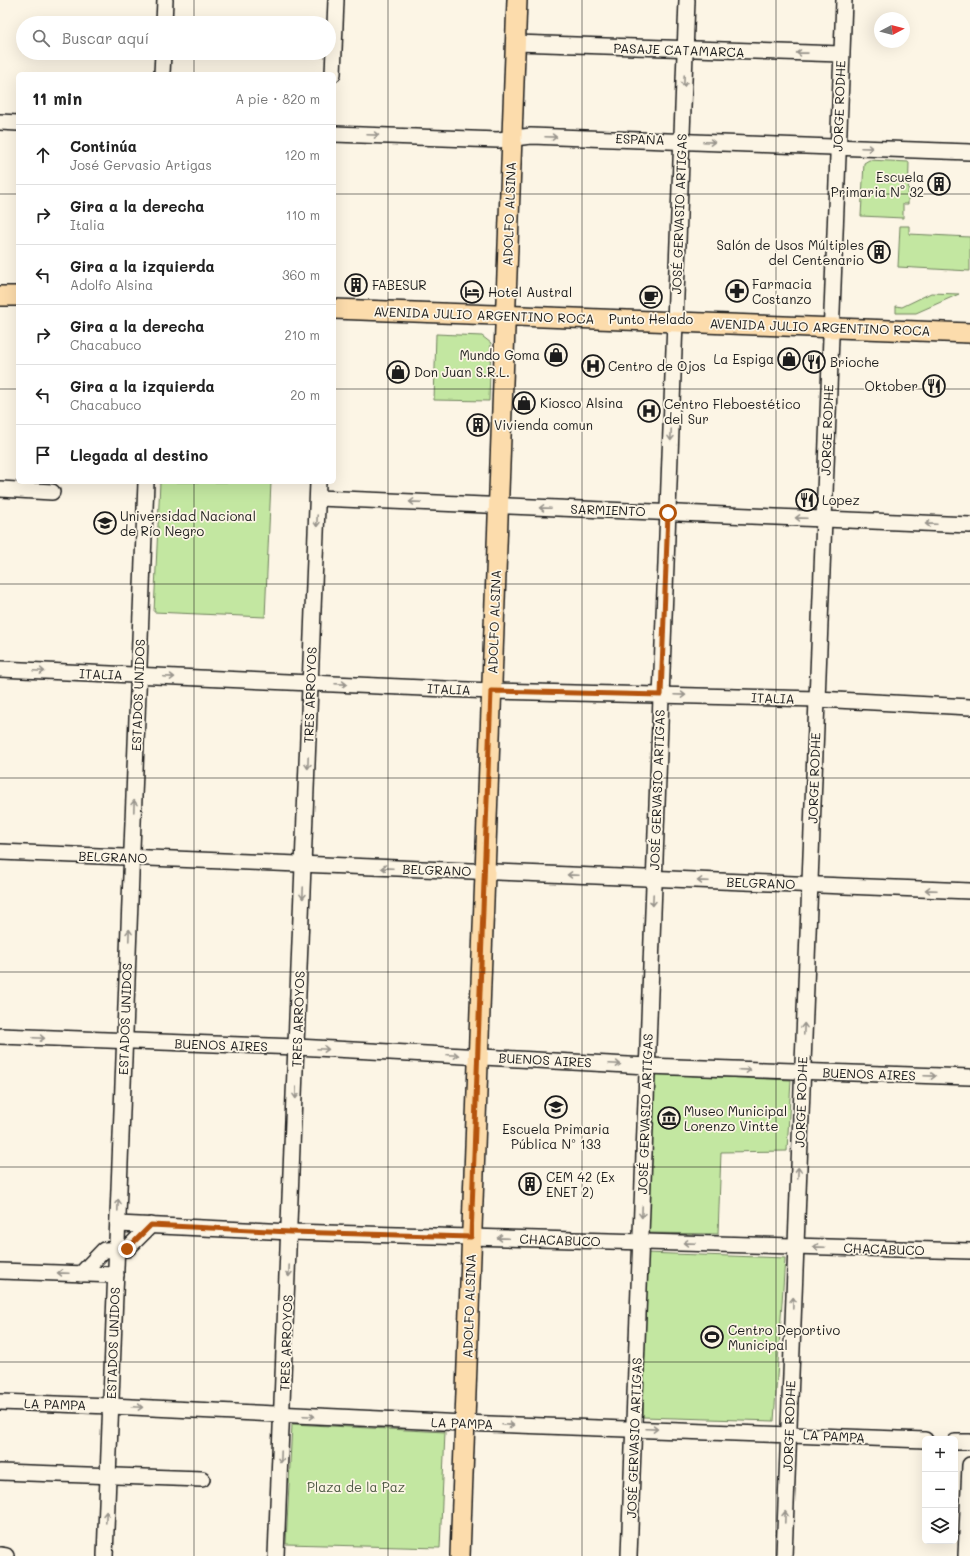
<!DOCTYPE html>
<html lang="es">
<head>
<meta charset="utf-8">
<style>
	body { margin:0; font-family:Mali,sans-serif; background:#f2f2f2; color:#222 }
	.controls { position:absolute; right:12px; bottom:12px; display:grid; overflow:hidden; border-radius:6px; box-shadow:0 4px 16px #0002 }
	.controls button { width:36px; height:36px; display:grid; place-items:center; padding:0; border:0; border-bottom:1px solid #e0e0e0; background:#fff; color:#222; font:20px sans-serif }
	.compass { position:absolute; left:874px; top:12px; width:36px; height:36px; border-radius:50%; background:#fff; box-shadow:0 4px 16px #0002; rotate:83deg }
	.stop { position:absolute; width:12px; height:12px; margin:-9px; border:3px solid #b45309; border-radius:50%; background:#fff }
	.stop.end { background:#b45309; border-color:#fff; box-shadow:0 1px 4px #0008 }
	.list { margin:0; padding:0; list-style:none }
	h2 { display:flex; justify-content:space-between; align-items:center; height:52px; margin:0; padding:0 16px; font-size:17px }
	h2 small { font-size:13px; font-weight:400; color:#767676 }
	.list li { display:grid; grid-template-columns:26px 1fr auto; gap:12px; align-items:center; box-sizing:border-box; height:60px; padding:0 16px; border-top:1px solid #e0e0e0 }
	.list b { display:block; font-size:15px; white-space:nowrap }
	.list p { margin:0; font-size:13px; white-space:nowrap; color:#767676 }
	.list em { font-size:13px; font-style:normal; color:#767676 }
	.icon { flex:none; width:22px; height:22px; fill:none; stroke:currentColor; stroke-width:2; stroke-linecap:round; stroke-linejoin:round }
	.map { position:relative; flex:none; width:970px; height:1556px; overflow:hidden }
	.search { position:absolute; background:#fff; box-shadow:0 4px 16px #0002; left:16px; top:16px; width:320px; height:44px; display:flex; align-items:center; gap:10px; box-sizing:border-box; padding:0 14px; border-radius:22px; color:#767676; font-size:15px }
	.panel { position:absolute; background:#fff; box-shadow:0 4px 16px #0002; left:16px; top:72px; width:320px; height:412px; border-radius:6px }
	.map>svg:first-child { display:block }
</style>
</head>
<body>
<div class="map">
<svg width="970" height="1556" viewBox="0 0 970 1556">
	<rect width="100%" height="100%" fill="#fcf5e5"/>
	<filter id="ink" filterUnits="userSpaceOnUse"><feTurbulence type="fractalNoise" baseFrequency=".025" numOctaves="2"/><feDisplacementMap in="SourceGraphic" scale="8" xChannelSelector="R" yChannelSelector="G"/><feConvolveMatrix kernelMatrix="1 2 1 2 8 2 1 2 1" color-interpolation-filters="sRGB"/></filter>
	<g filter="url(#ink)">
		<g fill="#c3e7a1" stroke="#70825e">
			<polygon points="869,160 909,162 908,204 903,204 903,218 861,216 864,163"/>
			<polygon points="900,226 909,226 909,234 970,237 970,271 898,267"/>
			<polygon points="931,293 959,294 916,313 896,313 896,306 902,307"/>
			<polygon points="436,334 482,336 491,343 489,401 434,400"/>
			<polygon points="160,482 271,482 265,617 154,612"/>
			<polygon points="652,1074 791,1080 787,1151 721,1152 718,1234 646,1233"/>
			<polygon points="645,1253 785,1258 774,1421 643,1417"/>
			<polygon points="292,1424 445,1432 440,1548 286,1544"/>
		</g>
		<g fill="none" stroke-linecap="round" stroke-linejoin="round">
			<g stroke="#1c1c1c" stroke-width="18">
				<g id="minor">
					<polyline points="164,23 165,0"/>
					<polyline points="516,43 841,54"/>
					<polyline points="162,74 163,53"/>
					<polyline points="333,74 336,0"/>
					<polyline points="0,122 18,123"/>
					<polyline points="334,134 498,140 531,136 970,152"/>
					<polyline points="0,489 52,492"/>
					<polyline points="318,498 970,525"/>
					<polyline points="0,669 491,691 817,699 970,707"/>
					<polyline points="0,852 970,891"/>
					<polyline points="0,1036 297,1047 647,1066 970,1077"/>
					<polyline points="118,1224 290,1232 970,1251"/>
					<polyline points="0,1271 116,1275"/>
					<polyline points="81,1274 104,1250 127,1249 151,1225"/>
					<polyline points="0,1402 111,1406 464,1423 925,1440"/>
					<polyline points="955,1442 970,1442"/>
					<polyline points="0,1472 202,1479"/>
					<polyline points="0,1555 6,1556"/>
					<polyline points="105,1556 146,482"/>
					<polyline points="276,1556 318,482"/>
					<polyline points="629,1556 687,0"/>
					<polyline points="784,1556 844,0"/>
					<polyline points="966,1556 970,1465"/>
				</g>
			</g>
			<g stroke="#1c1c1c" stroke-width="22">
				<g id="major">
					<polyline points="0,296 18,296"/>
					<polyline points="334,309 970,333"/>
					<polyline points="460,1556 517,0"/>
				</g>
			</g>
			<use href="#minor" stroke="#fcf5e5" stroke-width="15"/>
			<use href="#major" stroke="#fcdcac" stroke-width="19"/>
		</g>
		<defs><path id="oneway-shaft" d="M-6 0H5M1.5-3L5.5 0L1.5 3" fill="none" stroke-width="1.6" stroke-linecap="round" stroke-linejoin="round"/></defs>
		<g stroke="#97938b">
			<use href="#oneway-shaft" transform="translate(802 53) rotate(-179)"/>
			<use href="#oneway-shaft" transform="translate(684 81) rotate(92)"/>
			<use href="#oneway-shaft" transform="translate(373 135) rotate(2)"/>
			<use href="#oneway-shaft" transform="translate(551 137) rotate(2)"/>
			<use href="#oneway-shaft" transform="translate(709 142) rotate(2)"/>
			<use href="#oneway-shaft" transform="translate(867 148) rotate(2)"/>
			<use href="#oneway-shaft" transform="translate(671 435) rotate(92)"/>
			<use href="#oneway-shaft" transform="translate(415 502) rotate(-178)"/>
			<use href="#oneway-shaft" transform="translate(545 508) rotate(-178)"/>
			<use href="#oneway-shaft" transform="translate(801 518) rotate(-178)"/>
			<use href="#oneway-shaft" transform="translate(317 521) rotate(92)"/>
			<use href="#oneway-shaft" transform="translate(931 524) rotate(-178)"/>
			<use href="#oneway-shaft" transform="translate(39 671) rotate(3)"/>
			<use href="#oneway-shaft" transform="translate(169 677) rotate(2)"/>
			<use href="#oneway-shaft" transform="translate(341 684) rotate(2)"/>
			<use href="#oneway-shaft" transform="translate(680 695) rotate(2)"/>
			<use href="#oneway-shaft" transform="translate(308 763) rotate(92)"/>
			<use href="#oneway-shaft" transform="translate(134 806) rotate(-88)"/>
			<use href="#oneway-shaft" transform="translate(387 868) rotate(-178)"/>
			<use href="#oneway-shaft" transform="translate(573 875) rotate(-178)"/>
			<use href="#oneway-shaft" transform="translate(703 881) rotate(-178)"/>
			<use href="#oneway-shaft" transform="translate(931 890) rotate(-178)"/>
			<use href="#oneway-shaft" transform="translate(303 893) rotate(92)"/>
			<use href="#oneway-shaft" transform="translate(653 900) rotate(92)"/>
			<use href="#oneway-shaft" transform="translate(129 935) rotate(-88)"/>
			<use href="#oneway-shaft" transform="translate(804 1029) rotate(-88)"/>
			<use href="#oneway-shaft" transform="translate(39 1038) rotate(3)"/>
			<use href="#oneway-shaft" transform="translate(323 1049) rotate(3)"/>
			<use href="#oneway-shaft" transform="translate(453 1055) rotate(3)"/>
			<use href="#oneway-shaft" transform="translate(615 1064) rotate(3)"/>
			<use href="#oneway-shaft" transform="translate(745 1070) rotate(2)"/>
			<use href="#oneway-shaft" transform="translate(930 1076) rotate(2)"/>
			<use href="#oneway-shaft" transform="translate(296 1093) rotate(92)"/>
			<use href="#oneway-shaft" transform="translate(798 1173) rotate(-88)"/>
			<use href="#oneway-shaft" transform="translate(118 1205) rotate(-88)"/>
			<use href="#oneway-shaft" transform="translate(642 1212) rotate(92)"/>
			<use href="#oneway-shaft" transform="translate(503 1238) rotate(-178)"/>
			<use href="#oneway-shaft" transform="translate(689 1243) rotate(-178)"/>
			<use href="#oneway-shaft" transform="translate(819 1247) rotate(-178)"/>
			<use href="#oneway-shaft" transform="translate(289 1271) rotate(92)"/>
			<use href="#oneway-shaft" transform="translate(63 1273) rotate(-178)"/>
			<use href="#oneway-shaft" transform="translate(793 1303) rotate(-88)"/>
			<use href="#oneway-shaft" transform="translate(137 1407) rotate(3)"/>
			<use href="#oneway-shaft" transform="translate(309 1416) rotate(3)"/>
			<use href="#oneway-shaft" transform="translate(508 1425) rotate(2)"/>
			<use href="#oneway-shaft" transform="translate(652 1429) rotate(2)"/>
			<use href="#oneway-shaft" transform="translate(281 1457) rotate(92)"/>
			<use href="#oneway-shaft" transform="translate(106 1517) rotate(-88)"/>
			<use href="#oneway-shaft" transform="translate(785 1517) rotate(-88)"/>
		</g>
	</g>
	<g fill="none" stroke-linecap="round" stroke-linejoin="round" filter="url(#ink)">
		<polyline stroke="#b45309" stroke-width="5" points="127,1249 151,1225 290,1232 471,1237 491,691 661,695 668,513"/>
	</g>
	<path fill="none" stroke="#1c1c1c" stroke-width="1" stroke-opacity="0.55" d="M194 0V23M388 0V1556M582 0V1556M776 0V1556M194 53V74M0 194H18M334 194H970M0 389H18M334 389H970M194 482V1556M0 584H970M0 778H970M0 972H970M0 1167H970M0 1362H970"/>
	<defs>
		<g id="building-ring" transform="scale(1.15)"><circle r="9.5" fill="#fcf5e5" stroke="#1c1c1c" stroke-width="1.5"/><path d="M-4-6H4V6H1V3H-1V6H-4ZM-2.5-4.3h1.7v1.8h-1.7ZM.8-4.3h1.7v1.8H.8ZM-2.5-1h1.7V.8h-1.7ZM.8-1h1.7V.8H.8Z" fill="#1c1c1c"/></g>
		<g id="pharmacy-ring" transform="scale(1.15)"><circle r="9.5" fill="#fcf5e5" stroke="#1c1c1c" stroke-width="1.5"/><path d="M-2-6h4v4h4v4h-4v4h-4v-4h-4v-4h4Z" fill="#1c1c1c"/></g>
		<g id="hotel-ring" transform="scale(1.15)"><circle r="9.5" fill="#fcf5e5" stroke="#1c1c1c" stroke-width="1.5"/><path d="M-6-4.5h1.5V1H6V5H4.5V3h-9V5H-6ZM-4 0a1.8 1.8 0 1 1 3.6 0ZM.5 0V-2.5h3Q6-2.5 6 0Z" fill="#1c1c1c"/></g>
		<g id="cafe-ring" transform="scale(1.15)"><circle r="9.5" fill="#fcf5e5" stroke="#1c1c1c" stroke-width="1.5"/><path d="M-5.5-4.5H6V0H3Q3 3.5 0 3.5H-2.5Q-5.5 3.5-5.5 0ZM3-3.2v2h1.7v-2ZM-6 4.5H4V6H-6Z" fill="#1c1c1c"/></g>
		<g id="shop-ring" transform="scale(1.15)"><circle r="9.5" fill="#fcf5e5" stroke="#1c1c1c" stroke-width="1.5"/><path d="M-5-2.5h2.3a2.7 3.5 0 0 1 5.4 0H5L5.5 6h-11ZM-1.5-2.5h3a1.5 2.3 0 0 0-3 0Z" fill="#1c1c1c"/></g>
		<g id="restaurant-ring" transform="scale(1.15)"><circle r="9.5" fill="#fcf5e5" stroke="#1c1c1c" stroke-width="1.5"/><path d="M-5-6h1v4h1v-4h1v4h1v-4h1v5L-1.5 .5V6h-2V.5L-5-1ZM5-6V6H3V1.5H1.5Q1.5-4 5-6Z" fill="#1c1c1c"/></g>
		<g id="hospital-ring" transform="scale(1.15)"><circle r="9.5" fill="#fcf5e5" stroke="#1c1c1c" stroke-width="1.5"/><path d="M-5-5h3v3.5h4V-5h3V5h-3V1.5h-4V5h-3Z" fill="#1c1c1c"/></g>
		<g id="university-ring" transform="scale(1.15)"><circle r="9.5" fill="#fcf5e5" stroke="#1c1c1c" stroke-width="1.5"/><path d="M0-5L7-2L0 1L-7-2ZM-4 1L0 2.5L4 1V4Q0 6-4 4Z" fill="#1c1c1c"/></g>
		<g id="school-ring" transform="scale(1.15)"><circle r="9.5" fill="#fcf5e5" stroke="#1c1c1c" stroke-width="1.5"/><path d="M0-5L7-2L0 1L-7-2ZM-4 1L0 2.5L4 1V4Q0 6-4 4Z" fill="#1c1c1c"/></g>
		<g id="museum-ring" transform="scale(1.15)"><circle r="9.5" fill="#fcf5e5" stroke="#1c1c1c" stroke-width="1.5"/><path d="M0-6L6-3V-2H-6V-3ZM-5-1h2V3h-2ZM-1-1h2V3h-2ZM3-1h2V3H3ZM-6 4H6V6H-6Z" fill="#1c1c1c"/></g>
		<g id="stadium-ring" transform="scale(1.15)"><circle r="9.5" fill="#fcf5e5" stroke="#1c1c1c" stroke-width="1.5"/><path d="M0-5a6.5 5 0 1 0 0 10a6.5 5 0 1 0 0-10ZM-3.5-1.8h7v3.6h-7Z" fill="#1c1c1c"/></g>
	</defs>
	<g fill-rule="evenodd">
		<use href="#building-ring" x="939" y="184"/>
		<use href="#building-ring" x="879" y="252"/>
		<use href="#building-ring" x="356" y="285"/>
		<use href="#pharmacy-ring" x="737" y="291"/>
		<use href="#hotel-ring" x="472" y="292"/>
		<use href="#cafe-ring" x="651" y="297"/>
		<use href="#shop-ring" x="556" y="355"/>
		<use href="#shop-ring" x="789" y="359"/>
		<use href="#restaurant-ring" x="814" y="362"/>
		<use href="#hospital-ring" x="593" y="366"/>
		<use href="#shop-ring" x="398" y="372"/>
		<use href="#restaurant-ring" x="934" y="386"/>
		<use href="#shop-ring" x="524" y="403"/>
		<use href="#hospital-ring" x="649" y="411"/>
		<use href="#building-ring" x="478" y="425"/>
		<use href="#restaurant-ring" x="807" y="500"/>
		<use href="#university-ring" x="105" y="523"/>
		<use href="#school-ring" x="556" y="1107"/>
		<use href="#museum-ring" x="669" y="1118"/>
		<use href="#building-ring" x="530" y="1184"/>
		<use href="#stadium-ring" x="712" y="1337"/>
	</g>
	<g text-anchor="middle" stroke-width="3.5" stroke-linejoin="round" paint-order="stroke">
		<g font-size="13" fill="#1c1c1c" stroke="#fcf5e5">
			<text transform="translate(679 50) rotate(2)" y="5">PASAJE CATAMARCA</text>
			<text transform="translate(839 106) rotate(-88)" y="5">JORGE RODHE</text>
			<text transform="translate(640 139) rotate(2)" y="5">ESPAÑA</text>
			<text transform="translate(509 214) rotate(-88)" y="5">ADOLFO ALSINA</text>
			<text transform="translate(679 214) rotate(-88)" y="5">JOSÉ GERVASIO ARTIGAS</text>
			<text transform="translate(484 315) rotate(2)" y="5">AVENIDA JULIO ARGENTINO ROCA</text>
			<text transform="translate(820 327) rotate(2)" y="5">AVENIDA JULIO ARGENTINO ROCA</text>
			<text transform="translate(827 430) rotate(-88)" y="5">JORGE RODHE</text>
			<text transform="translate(608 510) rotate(2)" y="5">SARMIENTO</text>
			<text transform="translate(494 622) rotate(-88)" y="5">ADOLFO ALSINA</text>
			<text transform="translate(101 674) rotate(2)" y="5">ITALIA</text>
			<text transform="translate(449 689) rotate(2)" y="5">ITALIA</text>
			<text transform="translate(138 695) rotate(-88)" y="5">ESTADOS UNIDOS</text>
			<text transform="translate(310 695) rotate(-88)" y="5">TRES ARROYOS</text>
			<text transform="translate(773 698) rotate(2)" y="5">ITALIA</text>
			<text transform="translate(814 778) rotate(-88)" y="5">JORGE RODHE</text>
			<text transform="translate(657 790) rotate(-88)" y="5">JOSÉ GERVASIO ARTIGAS</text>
			<text transform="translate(113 857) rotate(2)" y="5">BELGRANO</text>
			<text transform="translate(437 870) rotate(2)" y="5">BELGRANO</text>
			<text transform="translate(761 883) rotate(2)" y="5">BELGRANO</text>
			<text transform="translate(125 1019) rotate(-88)" y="5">ESTADOS UNIDOS</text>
			<text transform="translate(298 1019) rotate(-88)" y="5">TRES ARROYOS</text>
			<text transform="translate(221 1045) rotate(2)" y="5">BUENOS AIRES</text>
			<text transform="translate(545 1060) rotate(3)" y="5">BUENOS AIRES</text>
			<text transform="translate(869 1074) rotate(2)" y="5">BUENOS AIRES</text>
			<text transform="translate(801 1102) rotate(-88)" y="5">JORGE RODHE</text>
			<text transform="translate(645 1114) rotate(-88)" y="5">JOSÉ GERVASIO ARTIGAS</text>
			<text transform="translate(560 1240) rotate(2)" y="5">CHACABUCO</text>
			<text transform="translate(884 1249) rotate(2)" y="5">CHACABUCO</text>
			<text transform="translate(469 1306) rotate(-88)" y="5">ADOLFO ALSINA</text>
			<text transform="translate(113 1343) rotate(-88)" y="5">ESTADOS UNIDOS</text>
			<text transform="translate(286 1343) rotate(-88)" y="5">TRES ARROYOS</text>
			<text transform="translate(55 1404) rotate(2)" y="5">LA PAMPA</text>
			<text transform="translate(462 1423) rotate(2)" y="5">LA PAMPA</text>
			<text transform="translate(789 1426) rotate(-88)" y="5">JORGE RODHE</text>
			<text transform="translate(834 1436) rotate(3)" y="5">LA PAMPA</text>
			<text transform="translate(634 1438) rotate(-88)" y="5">JOSÉ GERVASIO ARTIGAS</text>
		</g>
		<g font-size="13" fill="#1c1c1c" stroke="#fcf5e5" text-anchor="start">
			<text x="924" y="182" text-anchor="end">Escuela<tspan x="924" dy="15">Primaria N° 32</tspan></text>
			<text x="864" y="250" text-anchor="end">Salón de Usos Múltiples<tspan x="864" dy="15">del Centenario</tspan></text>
			<text x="752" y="289">Farmacia<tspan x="752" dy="15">Costanzo</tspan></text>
			<text x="372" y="290">FABESUR</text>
			<text x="488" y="297">Hotel Austral</text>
			<text x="651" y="324" text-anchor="middle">Punto Helado</text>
			<text x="540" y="360" text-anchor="end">Mundo Goma</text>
			<text x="774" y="364" text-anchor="end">La Espiga</text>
			<text x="830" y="367">Brioche</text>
			<text x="608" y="371">Centro de Ojos</text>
			<text x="414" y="377">Don Juan S.R.L.</text>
			<text x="918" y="391" text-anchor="end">Oktober</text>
			<text x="540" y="408">Kiosco Alsina</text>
			<text x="664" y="409">Centro Fleboestético<tspan x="664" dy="15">del Sur</tspan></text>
			<text x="494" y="430">Vivienda comun</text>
			<text x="822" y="505">Lopez</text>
			<text x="120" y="521">Universidad Nacional<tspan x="120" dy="15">de Río Negro</tspan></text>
			<text x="684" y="1116">Museo Municipal<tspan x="684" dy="15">Lorenzo Vintte</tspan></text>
			<text x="556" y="1134" text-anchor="middle">Escuela Primaria<tspan x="556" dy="15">Pública Nº 133</tspan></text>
			<text x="546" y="1182">CEM 42 (Ex<tspan x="546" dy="15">ENET 2)</tspan></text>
			<text x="728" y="1335">Centro Deportivo<tspan x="728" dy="15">Municipal</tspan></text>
		</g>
		<g font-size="13" fill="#4e5944" stroke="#fcf5e5">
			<text x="356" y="1492">Plaza de la Paz</text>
		</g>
	</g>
</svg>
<div class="controls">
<button>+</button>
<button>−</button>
<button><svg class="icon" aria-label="layers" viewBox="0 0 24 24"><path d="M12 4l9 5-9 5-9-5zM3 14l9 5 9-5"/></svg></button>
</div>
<svg class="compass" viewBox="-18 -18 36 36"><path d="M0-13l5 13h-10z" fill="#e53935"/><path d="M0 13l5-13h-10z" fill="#767676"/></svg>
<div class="stop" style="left:668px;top:513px"></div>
<div class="stop end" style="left:127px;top:1249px"></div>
<div class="search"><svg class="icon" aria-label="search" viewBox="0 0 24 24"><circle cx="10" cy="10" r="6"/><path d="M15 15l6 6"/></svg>Buscar aquí</div>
<section class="panel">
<h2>11 min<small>A pie · 820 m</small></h2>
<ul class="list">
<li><svg class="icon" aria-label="ahead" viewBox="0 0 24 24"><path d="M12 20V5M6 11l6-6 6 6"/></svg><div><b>Continúa</b><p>José Gervasio Artigas</p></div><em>120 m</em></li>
<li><svg class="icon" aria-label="right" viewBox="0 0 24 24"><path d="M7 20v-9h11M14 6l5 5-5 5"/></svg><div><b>Gira a la derecha</b><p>Italia</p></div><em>110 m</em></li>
<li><svg class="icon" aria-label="left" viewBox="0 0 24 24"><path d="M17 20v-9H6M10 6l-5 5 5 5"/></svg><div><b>Gira a la izquierda</b><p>Adolfo Alsina</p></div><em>360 m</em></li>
<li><svg class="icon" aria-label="right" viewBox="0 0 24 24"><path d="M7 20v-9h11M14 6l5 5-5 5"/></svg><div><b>Gira a la derecha</b><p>Chacabuco</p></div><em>210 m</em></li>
<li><svg class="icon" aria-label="left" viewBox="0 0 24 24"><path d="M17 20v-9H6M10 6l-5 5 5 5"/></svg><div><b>Gira a la izquierda</b><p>Chacabuco</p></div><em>20 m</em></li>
<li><svg class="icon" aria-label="arrive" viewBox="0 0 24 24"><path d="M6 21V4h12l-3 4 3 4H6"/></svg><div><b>Llegada al destino</b></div></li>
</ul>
</section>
</div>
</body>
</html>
